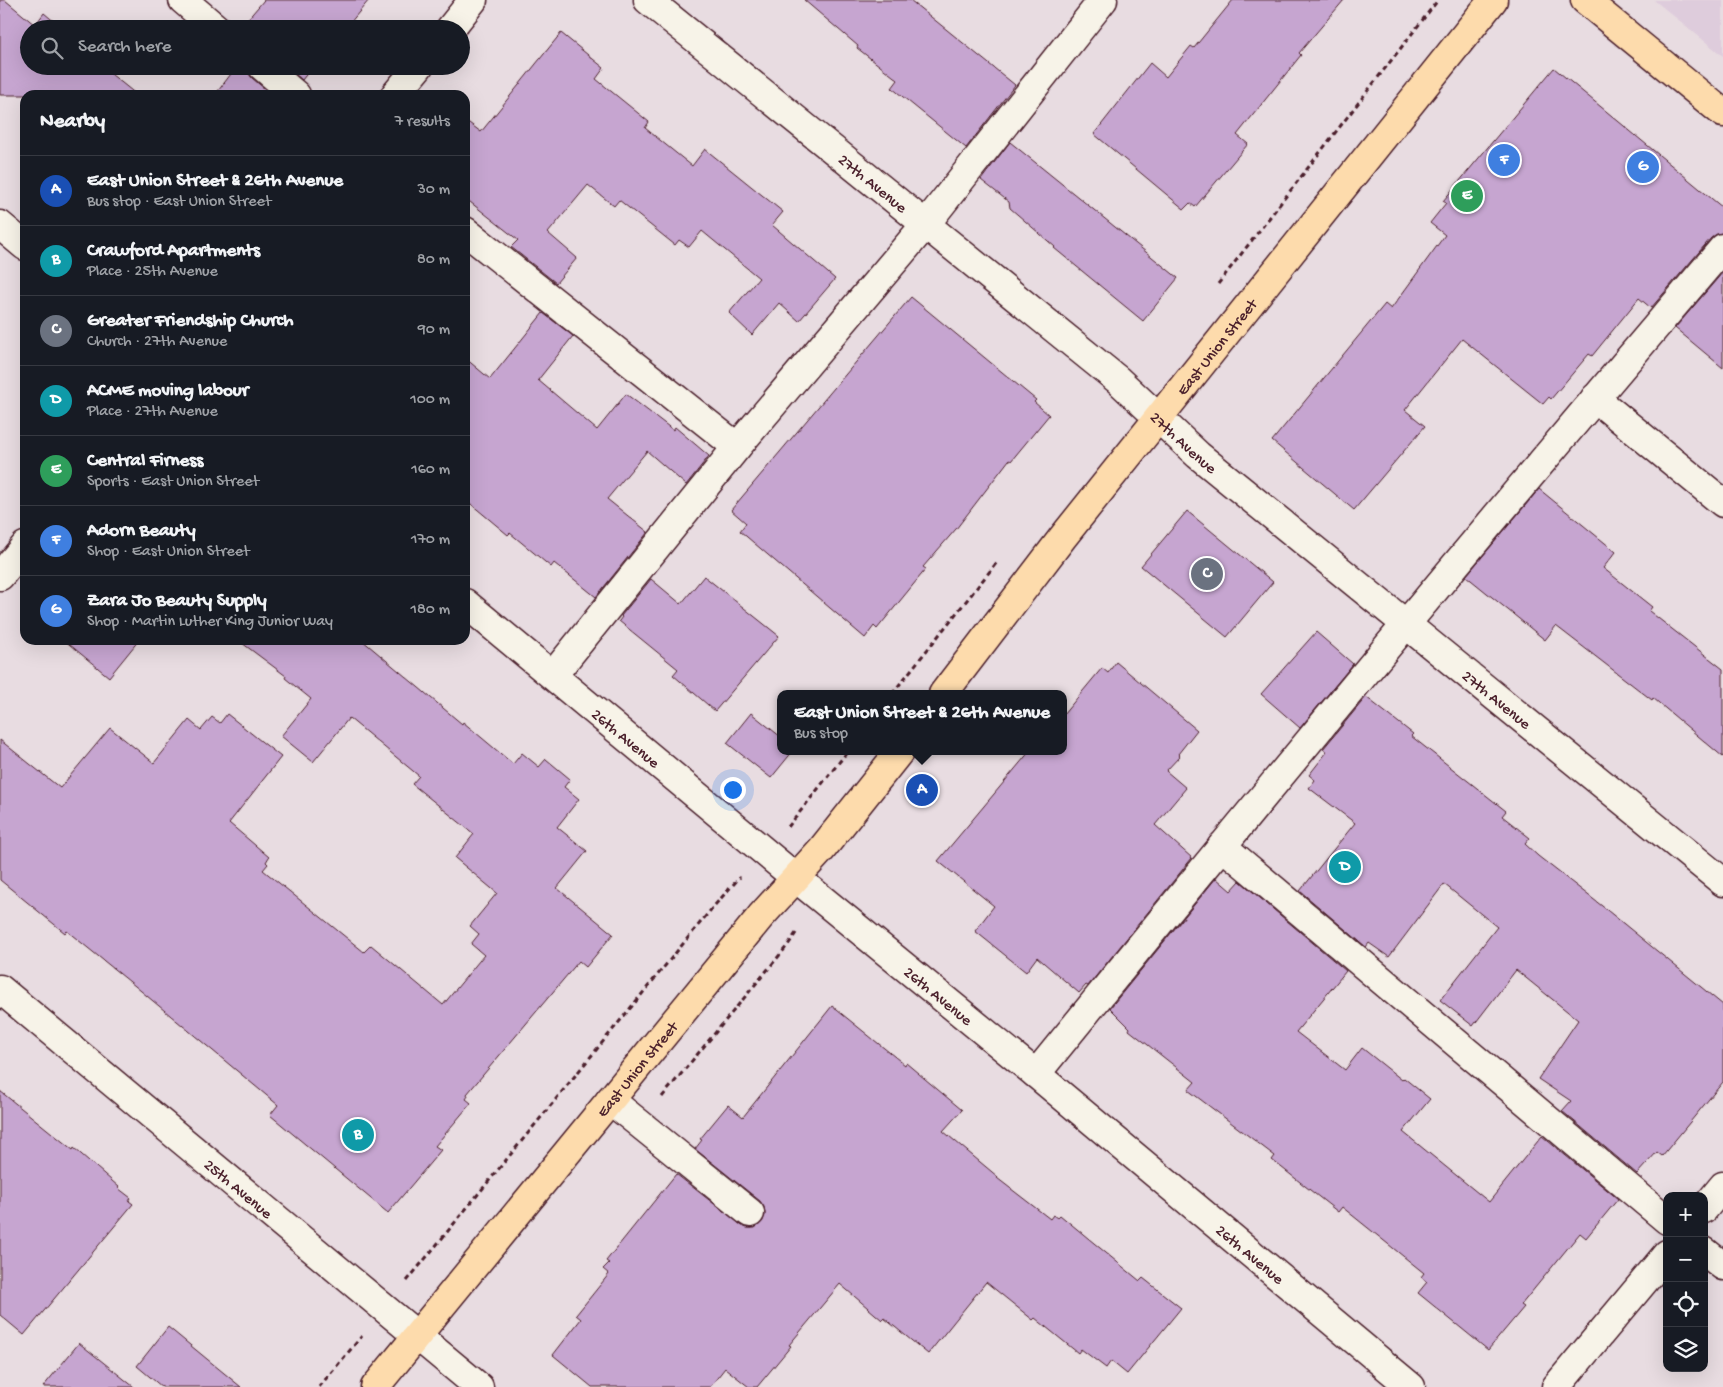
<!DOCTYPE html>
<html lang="en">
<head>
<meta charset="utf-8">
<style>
	body { margin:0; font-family:"Gochi Hand",sans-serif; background:#20242c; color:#f1f3f6 }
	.controls { position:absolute; right:15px; bottom:15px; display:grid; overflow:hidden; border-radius:10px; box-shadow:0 5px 20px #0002 }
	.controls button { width:45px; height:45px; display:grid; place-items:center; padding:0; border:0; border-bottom:1px solid #363941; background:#171b24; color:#f1f3f6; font:25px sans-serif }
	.you { position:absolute; left:732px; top:789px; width:18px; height:18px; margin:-12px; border:4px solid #fff; border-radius:50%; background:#1a73e8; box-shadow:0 0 0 8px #1a73e833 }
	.badge { display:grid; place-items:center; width:32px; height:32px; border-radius:50%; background:#c8321e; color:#fff; font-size:16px; font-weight:700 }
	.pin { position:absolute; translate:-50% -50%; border:2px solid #fff; box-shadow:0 1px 5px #0006 }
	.popup { position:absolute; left:777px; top:690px; width:290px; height:65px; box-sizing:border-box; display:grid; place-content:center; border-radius:10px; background:#171b24; filter:drop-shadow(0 1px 4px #0005); font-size:16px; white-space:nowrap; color:#9ea1a6 }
	.popup b { font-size:19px; color:#f1f3f6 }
	.popup::after { content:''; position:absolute; left:50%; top:100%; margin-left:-10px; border:10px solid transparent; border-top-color:#171b24 }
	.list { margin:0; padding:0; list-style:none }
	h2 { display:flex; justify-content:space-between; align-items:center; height:65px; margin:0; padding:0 20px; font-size:21px }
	h2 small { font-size:16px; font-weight:400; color:#9ea1a6 }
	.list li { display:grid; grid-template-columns:32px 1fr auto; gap:15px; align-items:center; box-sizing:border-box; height:70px; padding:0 20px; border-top:1px solid #363941 }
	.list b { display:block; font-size:19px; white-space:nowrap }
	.list p { margin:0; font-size:16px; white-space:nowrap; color:#9ea1a6 }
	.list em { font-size:16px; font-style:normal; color:#9ea1a6 }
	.icon { flex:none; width:28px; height:28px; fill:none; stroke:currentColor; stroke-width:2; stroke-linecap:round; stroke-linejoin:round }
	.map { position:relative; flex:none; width:1723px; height:1387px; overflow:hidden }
	.search { position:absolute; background:#171b24; box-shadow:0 5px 20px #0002; left:20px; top:20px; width:450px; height:55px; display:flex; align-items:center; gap:12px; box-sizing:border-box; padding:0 18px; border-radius:28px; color:#9ea1a6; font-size:19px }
	.panel { position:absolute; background:#171b24; box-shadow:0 5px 20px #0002; left:20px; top:90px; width:450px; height:555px; border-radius:15px }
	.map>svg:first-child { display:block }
</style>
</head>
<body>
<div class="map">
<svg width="1723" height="1387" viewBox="0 0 1723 1387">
	<rect width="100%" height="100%" fill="#e8dce1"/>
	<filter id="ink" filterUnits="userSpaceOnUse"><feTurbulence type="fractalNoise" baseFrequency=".02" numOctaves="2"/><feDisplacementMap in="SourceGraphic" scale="10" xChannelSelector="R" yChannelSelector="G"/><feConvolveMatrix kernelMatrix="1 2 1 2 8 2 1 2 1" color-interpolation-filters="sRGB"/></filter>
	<g filter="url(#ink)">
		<polygon fill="#deccdc" points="1654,0 1723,0 1723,56"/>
		<g fill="#c6a5d0" stroke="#4a1f2b">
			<polygon points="0,0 5,0 35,25 44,13 63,29 29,29 29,66 101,66 137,95 0,95"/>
			<polygon points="264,0 369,0 345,29 258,29 247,20"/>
			<polygon points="804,0 910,0 1015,85 966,148 892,88 898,80 857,48 858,46"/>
			<polygon points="1233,0 1344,0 1299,53 1301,55 1237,135 1248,144 1195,207 1190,203 1184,209 1094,134 1150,63 1166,77 1191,46 1194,48"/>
			<polygon points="561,33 604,68 596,79 649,122 645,128 692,166 705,149 783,212 772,225 835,279 799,321 779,303 752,335 729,313 759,278 702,231 689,247 679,240 675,245 619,200 614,206 588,185 548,233 577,258 556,283 511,247 518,240 465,198 465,120 481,132"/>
			<polygon points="237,66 247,66 248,72 252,78 272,95 215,95"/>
			<polygon points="286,66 313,66 302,80"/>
			<polygon points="1554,68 1723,208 1723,233 1717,234 1711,238 1651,308 1639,298 1592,356 1589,354 1551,399 1549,397 1543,404 1462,339 1405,410 1425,426 1354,510 1272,441 1385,304 1391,309 1445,235 1430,223 1446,203 1443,201"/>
			<polygon points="1010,142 1178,278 1143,321 1054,248 1055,247 1010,208 1009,202 981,180"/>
			<polygon points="1723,272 1723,368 1675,328"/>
			<polygon points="911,297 1036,400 1034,402 1049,415 1011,461 1009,460 956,529 923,567 926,569 877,629 874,626 865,638 740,531 746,523 731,510"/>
			<polygon points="543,313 573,336 538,380 597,430 626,394 673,430 675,427 709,456 686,485 647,451 607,499 648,532 596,597 554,563 551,567 510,533 508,535 465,499 465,358 490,379"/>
			<polygon points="1539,489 1616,552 1603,568 1652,607 1649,611 1723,669 1723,757 1653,698 1652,700 1556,626 1545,640 1466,576"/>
			<polygon points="1187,511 1273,582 1227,637 1141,566"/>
			<polygon points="704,576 779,636 715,711 673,675 678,669 619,621 622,617 621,616 651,579 681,604"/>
			<polygon points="1316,632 1353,664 1300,728 1261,694"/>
			<polygon points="64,640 139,640 109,677"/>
			<polygon points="238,640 362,640 462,724 463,722 513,764 522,753 539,767 546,759 570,779 564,787 579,799 557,827 587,851 557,888 613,934 586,967 579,961 467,1094 468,1096 466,1099 471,1103 435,1146 441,1150 388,1213 270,1115 278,1105 135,986 67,931 65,933 0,880 0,740 60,788 110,728 154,763 189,720 201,730 212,717 220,723 227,714 281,757 229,823 269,857 266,862 268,864 263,870 364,952 371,945 443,1005 484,955 471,944 479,934 470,926 497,893 455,858 474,834 412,784 419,776 349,718 313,762 281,736 311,699 285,678 286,676"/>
			<polygon points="1116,662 1197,730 1178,754 1180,756 1166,771 1186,788 1155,825 1192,858 1088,986 1086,985 1079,993 1037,957 1026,972 975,931 994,906 938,861 1030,751 1063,751 1063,715 1102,668 1108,673"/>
			<polygon points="1366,697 1413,734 1411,736 1506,811 1502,816 1530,838 1525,844 1538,856 1602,906 1723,1005 1723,1082 1662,1156 1657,1152 1637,1174 1562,1111 1571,1101 1538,1079 1578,1020 1516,970 1473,1026 1440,1000 1497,927 1444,884 1389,957 1369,943 1366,947 1300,891 1355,823 1309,788 1315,780 1309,775 1327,752 1323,749"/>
			<polygon points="751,713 781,737 781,751 793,751 771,778 727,743"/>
			<polygon points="1216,878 1231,891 1240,881 1346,971 1296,1032 1345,1070 1362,1048 1402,1080 1404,1078 1430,1099 1403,1132 1489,1202 1542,1136 1618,1199 1586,1238 1580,1233 1521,1305 1524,1307 1488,1350 1418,1293 1427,1282 1421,1277 1424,1273 1342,1207 1338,1212 1272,1160 1275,1156 1188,1090 1195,1082 1129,1030 1130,1028 1110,1008"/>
			<polygon points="832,1006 905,1065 906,1063 962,1110 943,1131 998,1177 997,1178 1050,1219 1053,1215 1057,1218 1060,1215 1140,1281 1143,1278 1181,1308 1127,1374 1111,1361 1106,1368 1081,1349 1078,1353 1035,1318 1033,1320 986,1282 928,1354 884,1318 882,1320 840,1284 789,1345 791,1346 757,1387 749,1387 725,1368 710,1387 592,1387 553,1355 581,1319 576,1315 609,1274 603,1269 609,1263 606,1261 676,1174 741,1225 747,1228 755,1228 762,1222 765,1215 764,1207 760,1201 695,1149 702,1140 700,1139 728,1105 743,1117"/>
			<polygon points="0,1091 73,1150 74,1148 119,1187 118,1188 131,1198 129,1201 133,1204 24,1335 0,1315"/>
			<polygon points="168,1327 241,1387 162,1387 137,1366"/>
			<polygon points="79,1343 134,1387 43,1387"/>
		</g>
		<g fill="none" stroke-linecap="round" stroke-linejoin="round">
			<g stroke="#4a1f2b" stroke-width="31">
				<g id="minor">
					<polyline points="183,0 217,29"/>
					<path id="s1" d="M648 0 1118 380 1198 455 1723 882"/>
					<polyline points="450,29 473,0"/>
					<polyline points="262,66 296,95"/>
					<polyline points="395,95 419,66"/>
					<polyline points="0,225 25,246"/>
					<polyline points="465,231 737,447"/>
					<polyline points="1595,398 1723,503"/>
					<polyline points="0,576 25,546"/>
					<path id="s2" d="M465 603 796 878 1036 1074 1411 1387"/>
					<polyline points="553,675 737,447 925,225 1103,0"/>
					<polyline points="1222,846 1667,1220"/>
					<path id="s3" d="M0 989 479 1387"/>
					<path d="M1036 1074C1262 796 1491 520 1723 248"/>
					<polyline points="610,1100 750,1213"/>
					<polyline points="1704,1209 1723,1186"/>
					<polyline points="1704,1251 1723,1266"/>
					<polyline points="1556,1387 1667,1254"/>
				</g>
			</g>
			<g stroke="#4a1f2b" stroke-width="31">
				<g id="major">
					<polyline points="1585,0 1723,113"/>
					<path id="s4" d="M943 694 1063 537 1493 0"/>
					<path id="s5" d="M375 1387 761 916 822 849 900 751"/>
				</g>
			</g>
			<g stroke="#4a1f2b" stroke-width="3" stroke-dasharray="5 4" stroke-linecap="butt">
				<polyline points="1218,284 1438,0"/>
				<polyline points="892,694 998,561"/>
				<polyline points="788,827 848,751"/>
				<polyline points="662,1097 788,945 796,933"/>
				<polyline points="407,1281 714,906 740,877"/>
				<polyline points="319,1387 362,1336"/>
			</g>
			<use href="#minor" stroke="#f7f3e8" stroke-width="28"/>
			<use href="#major" stroke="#fddbac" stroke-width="28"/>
		</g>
	</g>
	<g text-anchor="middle" stroke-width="4" stroke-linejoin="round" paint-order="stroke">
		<g font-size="16" fill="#4a1f2b" stroke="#f7f3e8">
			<text dy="6" stroke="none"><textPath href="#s1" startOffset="290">27th Avenue</textPath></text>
			<text dy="6" stroke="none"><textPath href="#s4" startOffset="442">East Union Street</textPath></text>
			<text dy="6" stroke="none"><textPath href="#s1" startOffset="695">27th Avenue</textPath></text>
			<text dy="6" stroke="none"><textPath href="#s1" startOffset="1100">27th Avenue</textPath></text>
			<text dy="6" stroke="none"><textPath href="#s2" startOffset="210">26th Avenue</textPath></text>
			<text dy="6" stroke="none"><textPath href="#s2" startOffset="615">26th Avenue</textPath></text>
			<text dy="6" stroke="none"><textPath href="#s5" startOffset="412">East Union Street</textPath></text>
			<text dy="6" stroke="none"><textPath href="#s3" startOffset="311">25th Avenue</textPath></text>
			<text dy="6" stroke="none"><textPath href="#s2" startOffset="1020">26th Avenue</textPath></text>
		</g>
	</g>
</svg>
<div class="controls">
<button>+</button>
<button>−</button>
<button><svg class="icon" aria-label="locate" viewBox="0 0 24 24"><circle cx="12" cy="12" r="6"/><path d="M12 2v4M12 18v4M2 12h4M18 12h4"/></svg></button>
<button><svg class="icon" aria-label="layers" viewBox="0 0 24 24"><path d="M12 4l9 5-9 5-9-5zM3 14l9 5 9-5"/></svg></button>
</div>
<div class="you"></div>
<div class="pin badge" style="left:922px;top:790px;background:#1a4fb4">A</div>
<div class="popup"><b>East Union Street &amp; 26th Avenue</b>Bus stop</div>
<div class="pin badge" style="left:358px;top:1135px;background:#0f9aa8">B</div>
<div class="pin badge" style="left:1207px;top:574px;background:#6b7280">C</div>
<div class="pin badge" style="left:1345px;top:867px;background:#0f9aa8">D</div>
<div class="pin badge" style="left:1467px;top:196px;background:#2e9e5b">E</div>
<div class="pin badge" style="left:1504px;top:160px;background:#3f7fe0">F</div>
<div class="pin badge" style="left:1643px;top:167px;background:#3f7fe0">G</div>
<div class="search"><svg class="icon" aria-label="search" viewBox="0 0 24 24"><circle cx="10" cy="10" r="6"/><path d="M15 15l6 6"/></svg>Search here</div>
<section class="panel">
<h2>Nearby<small>7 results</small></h2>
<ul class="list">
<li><span class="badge" style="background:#1a4fb4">A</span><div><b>East Union Street &amp; 26th Avenue</b><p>Bus stop · East Union Street</p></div><em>30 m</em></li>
<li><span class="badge" style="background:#0f9aa8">B</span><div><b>Crawford Apartments</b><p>Place · 25th Avenue</p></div><em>80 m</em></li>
<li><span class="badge" style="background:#6b7280">C</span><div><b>Greater Friendship Church</b><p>Church · 27th Avenue</p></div><em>90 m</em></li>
<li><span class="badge" style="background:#0f9aa8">D</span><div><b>ACME moving labour</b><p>Place · 27th Avenue</p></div><em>100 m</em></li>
<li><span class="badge" style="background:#2e9e5b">E</span><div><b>Central Firness</b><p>Sports · East Union Street</p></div><em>160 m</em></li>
<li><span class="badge" style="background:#3f7fe0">F</span><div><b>Adorn Beauty</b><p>Shop · East Union Street</p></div><em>170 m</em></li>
<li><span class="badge" style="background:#3f7fe0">G</span><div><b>Zara Jo Beauty Supply</b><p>Shop · Martin Luther King Junior Way</p></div><em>180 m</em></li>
</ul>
</section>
</div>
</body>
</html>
